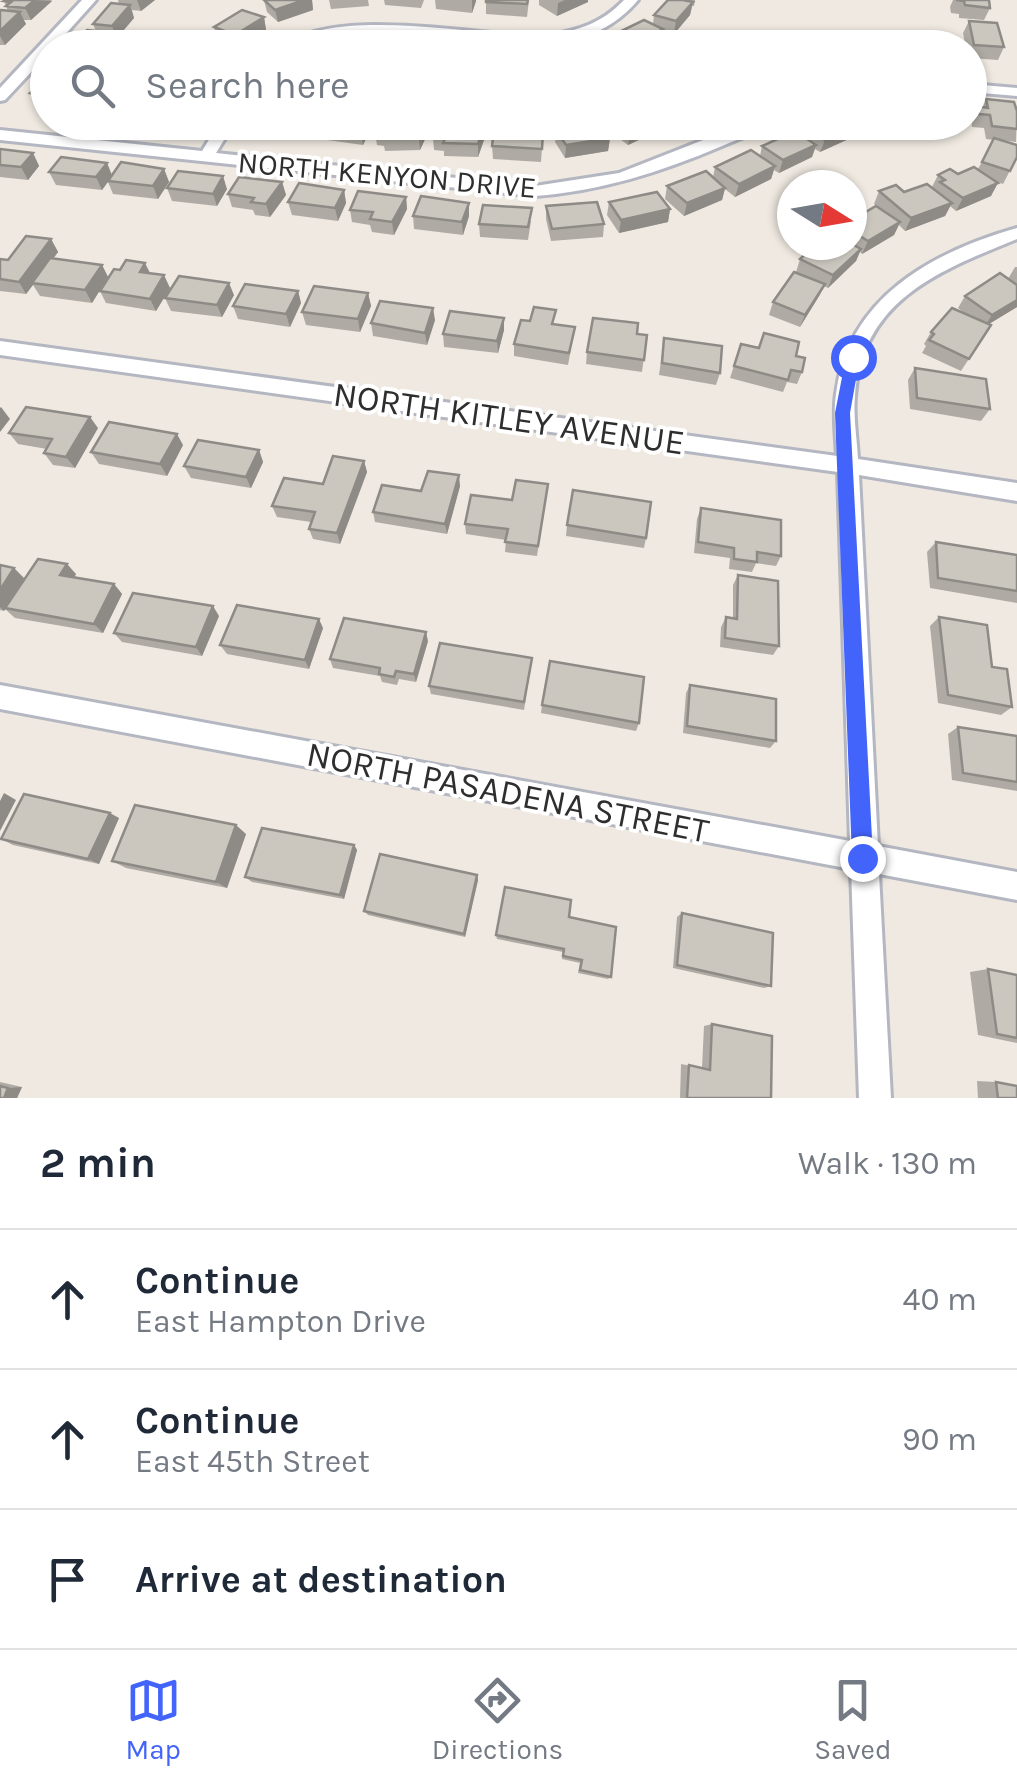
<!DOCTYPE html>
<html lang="en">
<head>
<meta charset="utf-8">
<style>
	body { margin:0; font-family:Karla,sans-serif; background:#f6f6f7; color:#1f2937 }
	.compass { position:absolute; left:777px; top:170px; width:90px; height:90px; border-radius:50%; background:#fff; box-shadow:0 2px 8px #0004; rotate:101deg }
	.stop { position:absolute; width:30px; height:30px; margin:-22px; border:8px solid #4264fb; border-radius:50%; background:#fff }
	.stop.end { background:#4264fb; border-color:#fff; box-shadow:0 2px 10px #0008 }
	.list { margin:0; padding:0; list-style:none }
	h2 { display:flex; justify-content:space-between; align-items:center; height:130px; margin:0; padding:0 40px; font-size:42px }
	h2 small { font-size:32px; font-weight:400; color:#747a83 }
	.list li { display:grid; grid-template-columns:65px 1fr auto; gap:30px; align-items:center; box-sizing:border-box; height:140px; padding:0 40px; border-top:2px solid #e0e1e3 }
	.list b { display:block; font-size:38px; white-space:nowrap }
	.list p { margin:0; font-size:32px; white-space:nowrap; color:#747a83 }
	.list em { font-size:32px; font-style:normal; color:#747a83 }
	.icon { flex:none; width:55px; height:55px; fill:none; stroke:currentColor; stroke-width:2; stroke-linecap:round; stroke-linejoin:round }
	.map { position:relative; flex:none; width:1017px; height:1098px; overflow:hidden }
	.search { position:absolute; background:#fff; box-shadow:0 2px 8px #0004; left:30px; right:30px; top:30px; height:110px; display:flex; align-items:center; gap:25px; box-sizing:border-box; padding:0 35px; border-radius:55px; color:#747a83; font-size:38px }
	.sheet { height:550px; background:#fff }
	nav { display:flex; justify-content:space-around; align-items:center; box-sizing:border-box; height:140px; border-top:2px solid #e0e1e3; background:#fff; font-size:28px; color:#747a83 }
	nav a { display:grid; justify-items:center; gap:5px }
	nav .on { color:#4264fb }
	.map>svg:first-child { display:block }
</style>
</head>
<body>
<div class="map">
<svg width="1017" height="1098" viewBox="0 0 1017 1098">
	<rect width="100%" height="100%" fill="#efe9e1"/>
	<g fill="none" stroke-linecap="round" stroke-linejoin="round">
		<g stroke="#b4b7c1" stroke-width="6">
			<g id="street">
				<polygon points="82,0 96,0 53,48 48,48 48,54 5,100 0,101 0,88"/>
				<path d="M624 0H638C572 79 451 31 364 32 334 33 309 48 280 48 336 4 476 37 547 36 579 30 601 24 624 0Z"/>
				<polygon points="970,84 1017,88 1017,96 970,92"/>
				<path d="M220 122H235L216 153 535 186 619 173 749 122H770C757 133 738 139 722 146 661 172 601 191 535 196L0 140V130L202 151Z"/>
				<path d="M1017 228V239C941 270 862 299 855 396 853 417 857 438 858 459L1017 483V501L859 475 878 846 1017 872V900L879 874 891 1098H859L851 869 0 709V685L850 841 838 472 0 355V341L837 456C836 436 833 414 836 394 848 297 933 252 1017 228Z"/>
			</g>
		</g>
		<use href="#street" fill="#fff" fill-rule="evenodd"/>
	</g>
	<g fill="#afaba4">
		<polygon points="6,0 51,0 52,1 31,20 23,20 26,24 5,45 0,45 0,11 8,11 4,1"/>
		<polygon points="118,0 155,0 141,11 132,10 134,18 117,38 109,37 111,44 109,48 72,48 96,31 93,24 119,4"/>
		<polygon points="264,0 312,0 313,10 278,22 267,12"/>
		<polygon points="329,0 368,0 369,6 331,9"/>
		<polygon points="384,0 424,0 421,8 385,5"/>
		<polygon points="435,0 476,0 476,1 472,13 436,9"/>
		<polygon points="486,0 529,0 527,17 486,14"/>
		<polygon points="539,0 588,0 588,2 557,16 539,5"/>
		<polygon points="668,0 695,0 694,6 692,6 690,15 674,34 663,31 661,42 650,48 619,48 615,45 617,33 653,24 654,15"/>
		<polygon points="953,0 989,0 990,8 984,20 959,18 959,14 951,13 950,7"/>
		<polygon points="264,17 266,30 239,48 217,40 214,27"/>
		<polygon points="969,21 1004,47 998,60 970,58 970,48 966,48 963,33"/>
		<polygon points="901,34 947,48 896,48"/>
		<polygon points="843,38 891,48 840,48"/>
		<polygon points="48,75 48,107 36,106 30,93"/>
		<polygon points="986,99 1017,111 1016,142 1000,140 1017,157 1003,184 995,181 991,196 956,211 950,206 945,216 905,231 899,225 894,235 862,254 860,252 856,261 828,288 824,286 819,296 800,327 769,315 773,302 803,276 796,272 800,259 852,245 852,220 880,209 874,204 879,191 904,192 932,187 938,175 958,174 978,169 994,140 986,139 984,128 972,127 971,119 977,106 983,107"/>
		<polygon points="265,122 305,122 298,135 268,132"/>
		<polygon points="472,122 472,125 484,127 484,140 478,157 444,156 444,151 434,150 433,138 451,123"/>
		<polygon points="610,122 661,122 660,130 628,145 609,131"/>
		<polygon points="815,122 902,122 900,125 863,134 856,128 853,137 820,152 815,149 812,157 779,173 774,170 771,179 735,197 725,189 722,200 684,216 665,199 667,186 713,177 715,167 760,156 762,146 802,136 805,127"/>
		<polygon points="908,122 965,122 961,132 933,132 929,125 909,125"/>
		<polygon points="558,123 579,126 610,138 608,151 565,158 555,142"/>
		<polygon points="317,126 371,128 363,145 320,139"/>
		<polygon points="543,132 541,162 493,159 492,146"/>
		<polygon points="375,133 427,135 420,150 385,151 384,146 377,145"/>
		<polygon points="0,149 33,153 39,166 28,180 0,177"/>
		<polygon points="107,163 112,175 164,169 169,182 158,199 113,194 108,182 102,190 56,185 49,172"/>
		<polygon points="282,182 286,195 270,217 255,215 253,210 232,207 228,194"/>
		<polygon points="167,188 227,189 217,206 172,201"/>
		<polygon points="344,190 346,203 338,221 292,215 288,202"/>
		<polygon points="406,197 407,209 394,235 372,232 370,225 352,222 350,210"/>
		<polygon points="609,202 670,209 668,222 619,233 607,215"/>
		<polygon points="546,206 604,224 603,237 551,241 546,219"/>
		<polygon points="413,216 469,216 463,235 414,229"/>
		<polygon points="531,221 528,240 480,237 479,224"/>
		<polygon points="51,239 58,252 53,259 102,265 108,277 92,303 40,296 33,285 26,294 0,291 0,259 8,260"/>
		<polygon points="1015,267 1017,267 1017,307 989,324 991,325 961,371 922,353 926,346 924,344 931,332 967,315 958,308 965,296 1008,279"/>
		<polygon points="120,270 150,273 170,288 156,311 106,303 100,291"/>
		<polygon points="298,291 301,303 290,327 238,319 233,306"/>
		<polygon points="368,293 371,306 360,332 306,325 302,312"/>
		<polygon points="234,295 222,317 171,311 165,298"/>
		<polygon points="504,318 504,330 498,353 444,347 443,334"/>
		<polygon points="435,320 427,345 373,336 371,323"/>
		<polygon points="554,324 575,327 568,365 514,356 514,344"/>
		<polygon points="637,334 647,335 642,372 586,364 587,352"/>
		<polygon points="664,338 720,373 716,385 659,375"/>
		<polygon points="741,344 796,356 802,372 797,384 787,382 783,392 730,378"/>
		<polygon points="915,368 990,409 981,421 910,409 908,380"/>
		<polygon points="98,428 75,468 53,465 44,453 47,449 18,444 9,433"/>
		<polygon points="183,445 167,476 99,464 91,452"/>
		<polygon points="259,450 263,462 251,488 191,478 184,466"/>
		<polygon points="364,461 367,472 340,544 313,539 309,529 311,522 277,517 272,506 323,484"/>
		<polygon points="548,484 537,556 505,552 506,540 466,534 465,524"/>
		<polygon points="460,486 447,534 375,522 373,512 421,491"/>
		<polygon points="701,508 781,556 776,566 756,563 752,572 729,569 730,558 694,553 697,519"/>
		<polygon points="567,525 646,538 644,548 566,536"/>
		<polygon points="936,542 1017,555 1017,603 930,588 927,552"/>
		<polygon points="0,565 24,578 12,598 76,574 74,578 114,584 122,594 103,633 15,618 5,609 4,611 0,610"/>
		<polygon points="738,575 779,646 773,655 720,647 721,627 726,617 733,618 733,585"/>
		<polygon points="219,616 202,656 122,642 114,633"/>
		<polygon points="939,617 992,667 1012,707 1001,715 938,703 930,626"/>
		<polygon points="323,628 309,669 227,654 220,645"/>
		<polygon points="428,641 416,682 399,679 397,685 382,682 380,676 333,668 330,659"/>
		<polygon points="532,658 524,710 431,694 429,686"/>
		<polygon points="690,685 776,741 770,748 683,733 686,693"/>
		<polygon points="542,705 639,723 636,731 541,713"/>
		<polygon points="958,727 1017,736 1017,791 952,780 948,734"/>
		<polygon points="119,818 99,864 13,845 1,839"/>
		<polygon points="246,834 227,888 126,868 112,861"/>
		<polygon points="354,845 357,850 344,899 252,882 245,877"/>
		<polygon points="477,875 478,880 465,937 368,915 364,911"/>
		<polygon points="682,913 771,986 764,988 673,968 677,917"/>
		<polygon points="569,917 611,977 608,979 578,973 580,963 562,959 563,952 497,939 496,935"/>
		<polygon points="988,969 1017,975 1017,1043 978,1035 970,972"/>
		<polygon points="712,1024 771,1098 680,1098 681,1064 702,1068 704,1026"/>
		<polygon points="977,1081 996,1082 1017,1098 978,1098"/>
		<polygon points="0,1082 22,1087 17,1098 0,1098"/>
	</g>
	<g fill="#8e8b86">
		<polygon points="35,0 52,1 31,20 25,8"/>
		<polygon points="137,0 155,0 141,11"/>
		<polygon points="304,0 312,0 313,10 278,22 275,10"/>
		<polygon points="472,0 476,0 476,1 472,13"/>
		<polygon points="565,0 588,0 588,2 557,16 558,3"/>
		<polygon points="693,2 690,15 674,34 676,21"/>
		<polygon points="130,5 134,18 117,38 112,26"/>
		<polygon points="20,12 26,24 5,45 0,36 0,31"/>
		<polygon points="264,17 266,30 239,48 235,35"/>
		<polygon points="663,29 661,42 650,48 636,48 636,43"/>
		<polygon points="106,32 111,44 109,48 93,48"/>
		<polygon points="295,122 305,122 298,135"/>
		<polygon points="366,122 370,122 371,128 363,145 361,132"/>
		<polygon points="426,122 427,135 420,150 419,138"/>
		<polygon points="651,122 661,122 660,130 628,145 630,133"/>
		<polygon points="867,122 902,122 900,125 863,134"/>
		<polygon points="858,125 853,137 820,152 825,140"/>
		<polygon points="484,127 484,140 478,157 478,144"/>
		<polygon points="610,138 608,151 565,158 566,145"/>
		<polygon points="816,145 812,157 779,173 783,160"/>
		<polygon points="33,153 39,166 28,180 21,167"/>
		<polygon points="107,163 112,176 102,190 96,177"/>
		<polygon points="775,166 771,179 735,197 739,184"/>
		<polygon points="164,169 169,182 158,199 153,186"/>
		<polygon points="223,176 227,189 217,206 213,194"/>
		<polygon points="282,182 286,195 270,217 266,204"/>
		<polygon points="998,183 991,196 956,211 963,198"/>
		<polygon points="725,188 722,200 684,216 687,203"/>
		<polygon points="344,190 346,203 338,221 335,208"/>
		<polygon points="406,197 407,209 394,235 392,222"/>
		<polygon points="469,203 469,216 463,235 462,222"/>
		<polygon points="952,203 945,216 905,231 911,218"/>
		<polygon points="670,209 668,222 619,233 621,220"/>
		<polygon points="900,222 894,235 862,254 868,241"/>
		<polygon points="51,239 58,252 26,294 19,282"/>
		<polygon points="861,249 856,261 828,288 833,275"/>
		<polygon points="145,263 151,275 140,272"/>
		<polygon points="102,265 108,277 92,303 85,290"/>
		<polygon points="164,275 170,288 156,311 150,299"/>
		<polygon points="229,283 234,295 222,317 217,305"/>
		<polygon points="825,284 819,296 800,327 805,315"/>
		<polygon points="298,291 301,303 290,327 286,314"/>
		<polygon points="368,293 371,306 360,332 358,319"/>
		<polygon points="1017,300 1017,307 984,327 992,315"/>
		<polygon points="433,308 435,320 427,345 425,333"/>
		<polygon points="504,318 504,330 498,353 497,341"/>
		<polygon points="1,407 10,419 0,432 0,408"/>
		<polygon points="90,417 98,428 75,468 66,457"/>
		<polygon points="177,434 183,445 167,476 160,464"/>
		<polygon points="259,450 263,462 251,488 246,477"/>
		<polygon points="364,461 367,472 340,544 337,533"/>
		<polygon points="459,475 460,486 447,534 445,524"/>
		<polygon points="67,564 76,574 70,585 60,575"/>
		<polygon points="14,568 24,578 4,611 0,607 0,590"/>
		<polygon points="114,584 122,594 103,633 94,624"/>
		<polygon points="213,606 219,616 202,656 196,647"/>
		<polygon points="319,619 323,628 309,669 305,660"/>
		<polygon points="426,632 428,641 416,682 414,674"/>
		<polygon points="4,793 16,800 0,831 0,801"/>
		<polygon points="110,813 119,818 99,864 88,859"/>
		<polygon points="236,825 246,834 227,888 216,882"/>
		<polygon points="354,845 357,850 344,899 340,895"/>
		<polygon points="477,875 478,880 465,937 464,934"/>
		<polygon points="22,1087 17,1098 4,1098 8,1088"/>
	</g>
	<g fill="#cbc7bf" stroke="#8e8b86" stroke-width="2.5">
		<polygon points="6,0 35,0 25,8 6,6 11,2 4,1"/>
		<polygon points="264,0 304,0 275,10"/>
		<polygon points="486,0 528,0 527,4 486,2"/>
		<polygon points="668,0 683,0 693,2 676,21 654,15"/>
		<polygon points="956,0 989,0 990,8 965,5 964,1"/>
		<polygon points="111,3 130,5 112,26 93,24"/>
		<polygon points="1,10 20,12 0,31 0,11"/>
		<polygon points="242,10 264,17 235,35 214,27"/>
		<polygon points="644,20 663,29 636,43 617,33"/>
		<polygon points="969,21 997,23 1004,47 974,45"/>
		<polygon points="87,30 106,32 93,48 72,48"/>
		<polygon points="901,34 944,37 947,48 905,47"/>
		<polygon points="882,35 891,48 850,48 843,38"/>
		<polygon points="390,37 389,48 346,48 346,38"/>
		<polygon points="406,37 448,41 445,48 401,48"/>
		<polygon points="605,37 615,48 570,48 569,45"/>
		<polygon points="201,40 225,43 222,48 195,48"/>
		<polygon points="825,40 833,48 791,48"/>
		<polygon points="459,44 495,48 457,48"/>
		<polygon points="555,46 556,48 512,47"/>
		<polygon points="48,75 48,95 30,93"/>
		<polygon points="986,99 1014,102 1017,111 1017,129 992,126 990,115 979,114 977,106 988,108"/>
		<polygon points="319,122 366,122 361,132 317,126"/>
		<polygon points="380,122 426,122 419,138 383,138 385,134 375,133"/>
		<polygon points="439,122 470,122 469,125 484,127 478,144 443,143 445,139 433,138"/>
		<polygon points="561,122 577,122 579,126 599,122 610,138 566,145 556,130 561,129 558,123"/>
		<polygon points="616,122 651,122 630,133"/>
		<polygon points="815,122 854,122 858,125 825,140 805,127"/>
		<polygon points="508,124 524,124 523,131 543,132 542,149 492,146 494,130 507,130"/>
		<polygon points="795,131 816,145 783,160 762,146"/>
		<polygon points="994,138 1017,145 1017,157 1010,171 982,162"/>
		<polygon points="0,149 33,153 21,167 0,165"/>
		<polygon points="751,150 775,166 739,184 715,167"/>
		<polygon points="61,157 107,163 96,177 49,172"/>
		<polygon points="121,162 164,169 153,186 108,181"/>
		<polygon points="974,167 998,183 963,198 940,182 945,180 938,175 950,169 958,174"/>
		<polygon points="178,171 223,176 213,194 167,188"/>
		<polygon points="706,171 725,188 687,203 667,186"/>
		<polygon points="239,177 282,182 266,204 251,202 254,198 228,194"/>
		<polygon points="299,183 344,190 335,208 288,202"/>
		<polygon points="927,184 952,203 911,218 879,191 896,185 904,192"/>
		<polygon points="358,191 406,197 392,222 370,219 373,212 350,210"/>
		<polygon points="657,192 670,209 621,220 609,202"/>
		<polygon points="421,196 469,203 462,222 413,216"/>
		<polygon points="597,202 604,224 552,229 546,206"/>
		<polygon points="483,205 532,208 528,227 479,224"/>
		<polygon points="876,206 900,222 868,241 852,231 852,220"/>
		<polygon points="26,236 51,239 19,282 0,279 0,259 8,260"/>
		<polygon points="852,244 861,249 833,275 800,259 815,245"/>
		<polygon points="50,258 102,265 85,290 32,283"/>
		<polygon points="126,260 145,263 140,272 164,275 150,299 100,291 114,269 120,270"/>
		<polygon points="794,272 825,284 805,315 773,302"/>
		<polygon points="1000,273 1017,285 1017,300 992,315 965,296"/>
		<polygon points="179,276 229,283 217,305 165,298"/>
		<polygon points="245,284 298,291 286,314 233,306"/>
		<polygon points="314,286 368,293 358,319 302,312"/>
		<polygon points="380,301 433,308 425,333 371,323"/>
		<polygon points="534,307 556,310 552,324 575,327 569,353 514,344 521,320 530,321"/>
		<polygon points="952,308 991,325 969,359 929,340 934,334 931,332"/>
		<polygon points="450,311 504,318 497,341 443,334"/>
		<polygon points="593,318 638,323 637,334 647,335 644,360 587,352"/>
		<polygon points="764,333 799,342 796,356 805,358 802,372 791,370 788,380 734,366 741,344 759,348"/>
		<polygon points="664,338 722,346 720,373 662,363"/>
		<polygon points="915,368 986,379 990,409 917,398"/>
		<polygon points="26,407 90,417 66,457 44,453 52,439 9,433"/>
		<polygon points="109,422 177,434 160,464 91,452"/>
		<polygon points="198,440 259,450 246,477 184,466"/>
		<polygon points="333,456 364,461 337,533 309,529 315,512 272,506 284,478 323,484"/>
		<polygon points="428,471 459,475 445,524 373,512 382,485 421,491"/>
		<polygon points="516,480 548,484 538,546 505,542 508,529 465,524 471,495 512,500"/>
		<polygon points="573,490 651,502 646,538 567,525"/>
		<polygon points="701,508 781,520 781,556 757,552 757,562 734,559 734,548 698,542"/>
		<polygon points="936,542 1017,555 1017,591 938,578"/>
		<polygon points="38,559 67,564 60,575 114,584 94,624 5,608"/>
		<polygon points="0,565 14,568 0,590"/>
		<polygon points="738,575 778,581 779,646 725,638 726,617 737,619"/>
		<polygon points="133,593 213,606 196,647 114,633"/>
		<polygon points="237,605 319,619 305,660 220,645"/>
		<polygon points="939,617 987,625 992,667 1007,669 1012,707 948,695"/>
		<polygon points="344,618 426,632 414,674 396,671 394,677 379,674 380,668 330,659"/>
		<polygon points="440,643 532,658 524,702 429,686"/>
		<polygon points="550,661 644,677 639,723 542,705"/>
		<polygon points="690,685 776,699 776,741 687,726"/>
		<polygon points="958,727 1017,736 1017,782 963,773"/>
		<polygon points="24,794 110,813 88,859 1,839"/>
		<polygon points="135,805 236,825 216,882 112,861"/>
		<polygon points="262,828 354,845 340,895 245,877"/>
		<polygon points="380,854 477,875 464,934 364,911"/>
		<polygon points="505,887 571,900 569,917 616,927 611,977 580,970 582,960 563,956 564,949 496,935"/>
		<polygon points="682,913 773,933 771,986 677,965"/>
		<polygon points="988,969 1017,975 1017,1038 997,1034"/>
		<polygon points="712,1024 772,1036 771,1098 687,1098 689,1065 710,1070"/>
		<polygon points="996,1082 1017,1086 1017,1098 998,1098"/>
		<polygon points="0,1086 8,1088 4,1098 0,1098"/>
	</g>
	<polygon fill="#4264fb" points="853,352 860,357 850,413 873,858 862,868 852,858 835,413 846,357"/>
	<g text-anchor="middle" stroke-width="8" stroke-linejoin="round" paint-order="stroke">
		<g font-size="30" fill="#2e2e2e" stroke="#fff">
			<text transform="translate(387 175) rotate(5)" y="10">NORTH KENYON DRIVE</text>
		</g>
		<g font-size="35" fill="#2e2e2e" stroke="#fff">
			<text transform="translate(509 418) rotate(8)" y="12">NORTH KITLEY AVENUE</text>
			<text transform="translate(508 792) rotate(11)" y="12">NORTH PASADENA STREET</text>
		</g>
	</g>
</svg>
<svg class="compass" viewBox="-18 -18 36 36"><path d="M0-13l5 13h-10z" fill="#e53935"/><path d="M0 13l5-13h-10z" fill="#747a83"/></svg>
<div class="stop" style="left:853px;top:357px"></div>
<div class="stop end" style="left:862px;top:858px"></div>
<div class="search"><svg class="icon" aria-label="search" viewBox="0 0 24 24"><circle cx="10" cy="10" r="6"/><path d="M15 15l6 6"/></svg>Search here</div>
</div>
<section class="sheet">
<h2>2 min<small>Walk · 130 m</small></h2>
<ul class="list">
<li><svg class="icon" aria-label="ahead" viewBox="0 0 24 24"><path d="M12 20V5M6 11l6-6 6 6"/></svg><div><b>Continue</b><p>East Hampton Drive</p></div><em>40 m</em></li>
<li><svg class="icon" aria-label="ahead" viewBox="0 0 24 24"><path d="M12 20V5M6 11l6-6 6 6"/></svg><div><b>Continue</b><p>East 45th Street</p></div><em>90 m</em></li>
<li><svg class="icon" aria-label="arrive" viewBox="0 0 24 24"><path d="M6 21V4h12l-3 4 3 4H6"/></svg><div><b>Arrive at destination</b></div></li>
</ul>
</section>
<nav>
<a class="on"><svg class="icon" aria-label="map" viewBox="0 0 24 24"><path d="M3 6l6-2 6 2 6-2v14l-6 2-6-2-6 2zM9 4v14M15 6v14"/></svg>Map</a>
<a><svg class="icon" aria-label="directions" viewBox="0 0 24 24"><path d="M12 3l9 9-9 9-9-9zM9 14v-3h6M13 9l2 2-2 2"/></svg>Directions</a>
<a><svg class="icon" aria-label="saved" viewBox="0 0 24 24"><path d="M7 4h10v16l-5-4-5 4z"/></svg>Saved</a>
</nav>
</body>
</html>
